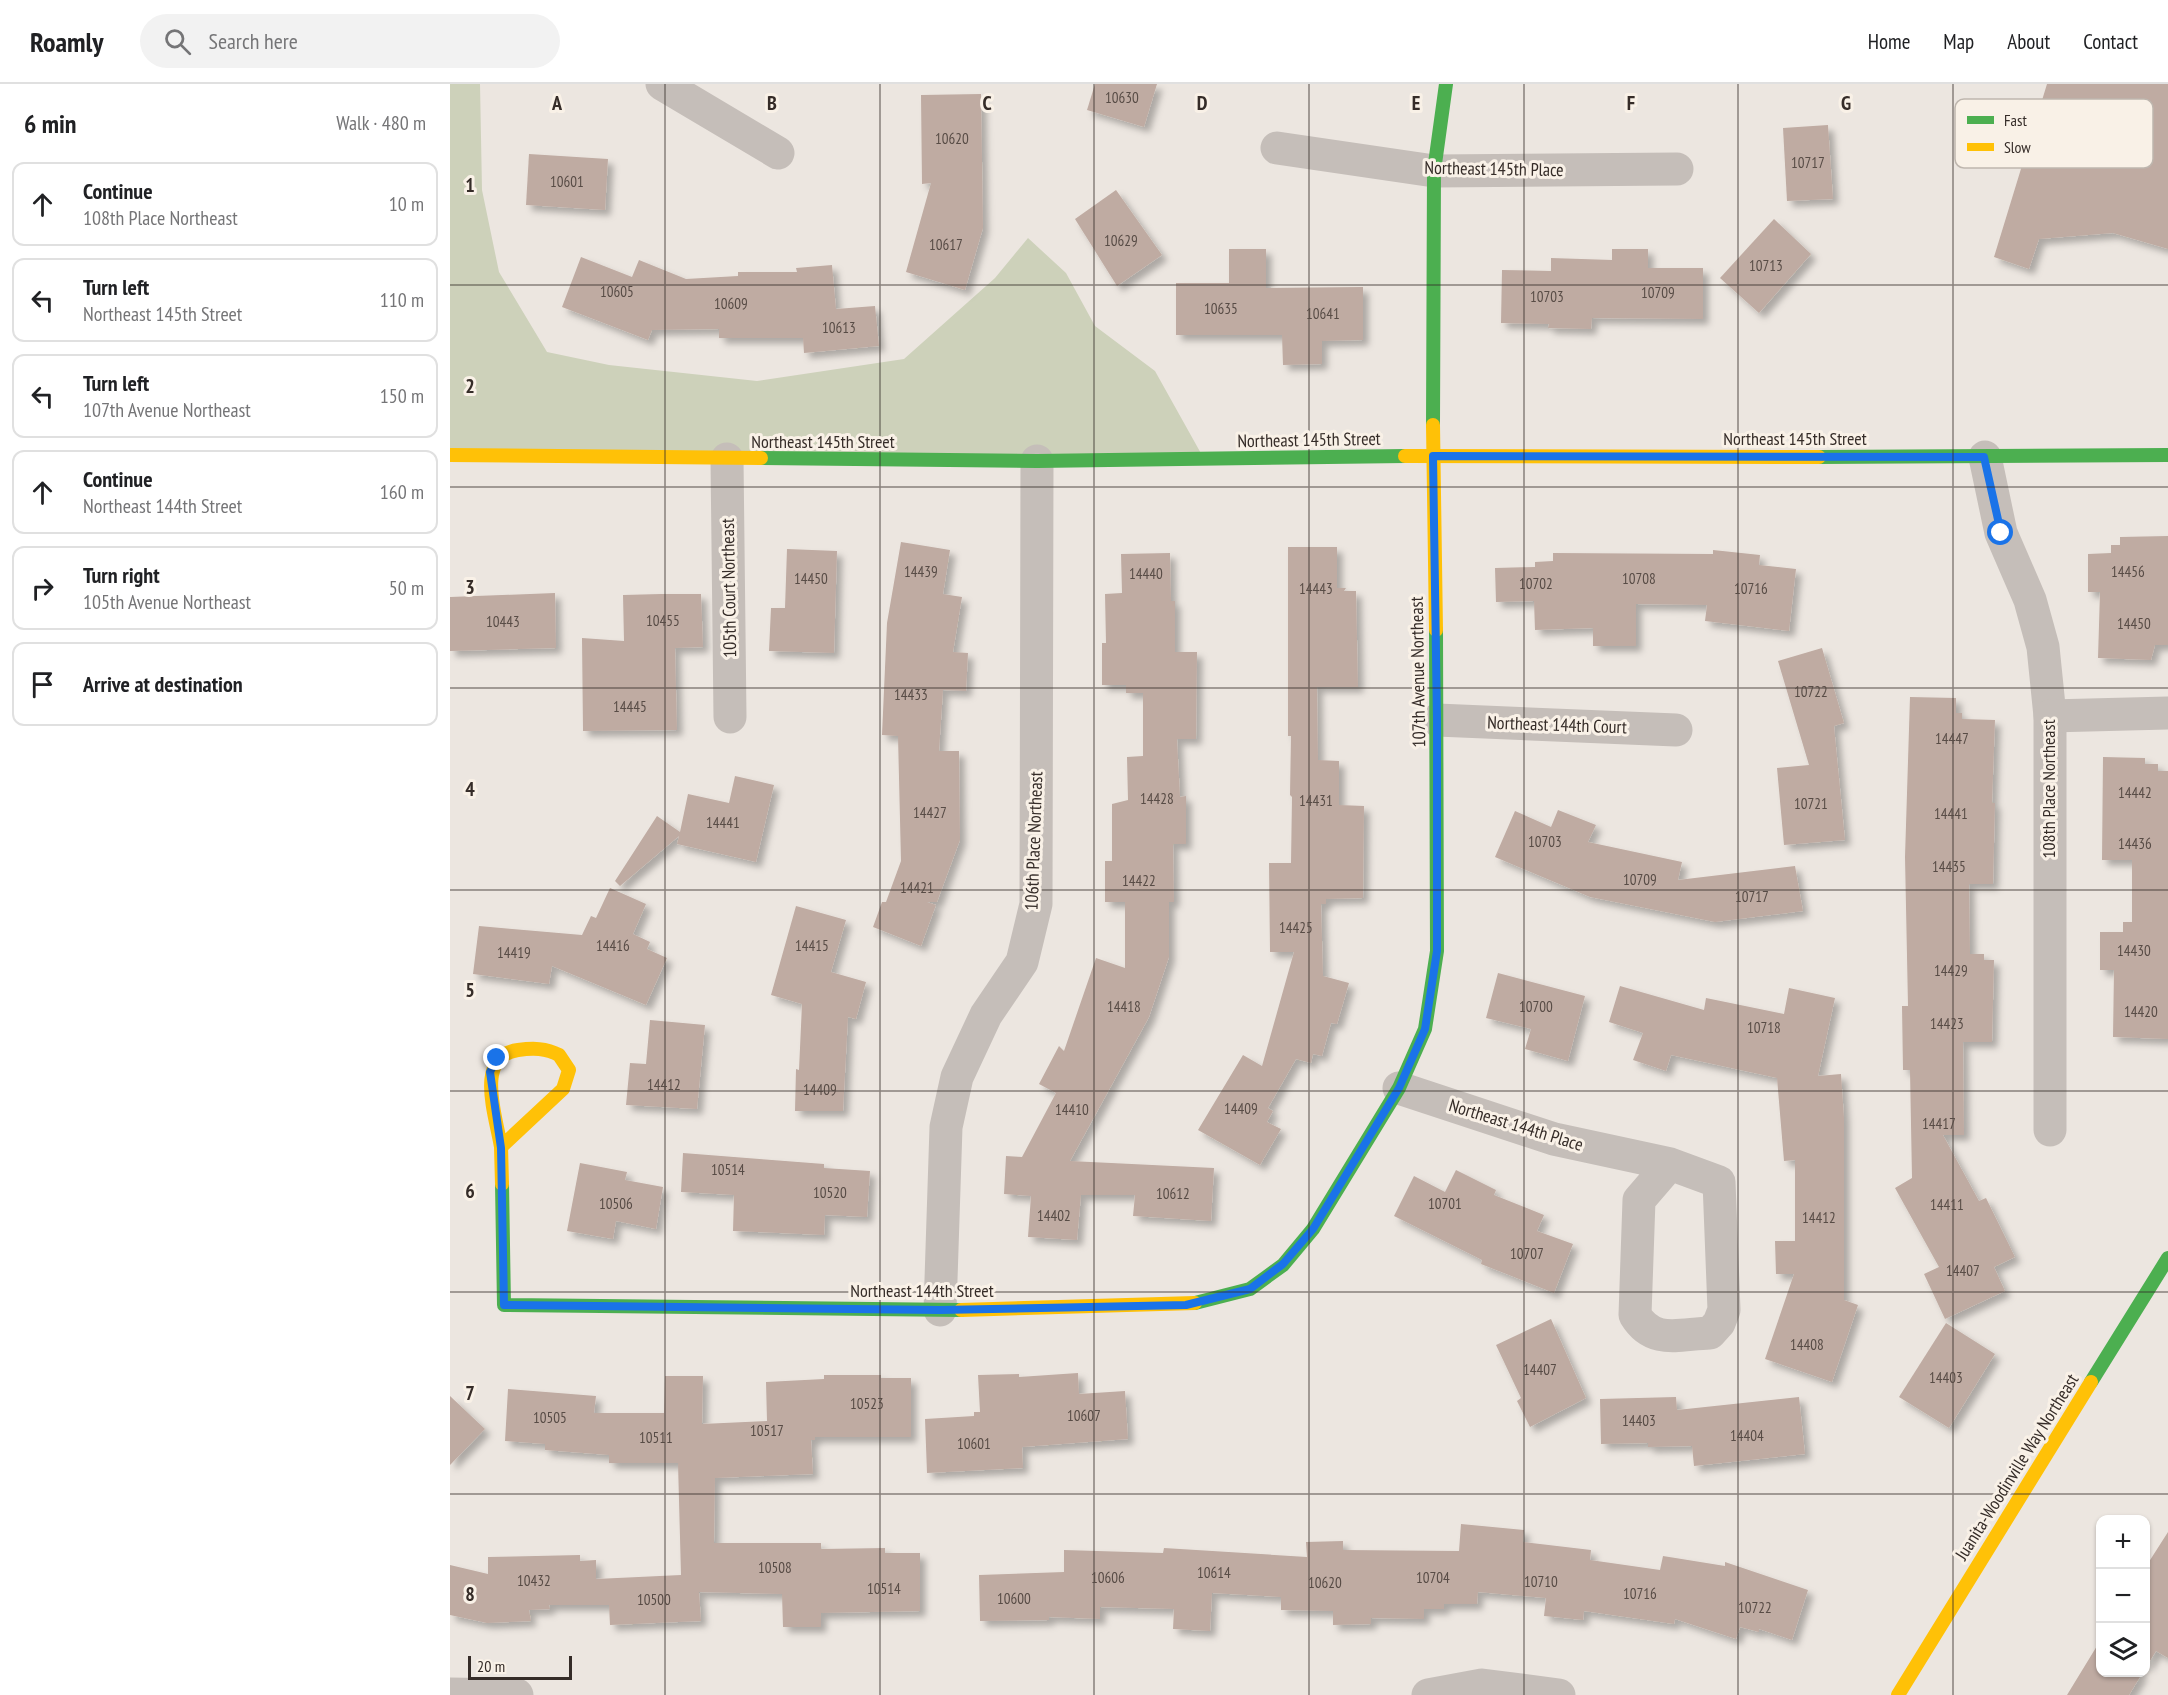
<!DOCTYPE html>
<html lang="en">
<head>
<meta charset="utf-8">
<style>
	body { margin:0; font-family:"PT Sans Narrow",sans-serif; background:#f2f2f2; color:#202124 }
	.controls { position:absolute; right:18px; bottom:18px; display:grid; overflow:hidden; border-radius:12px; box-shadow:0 2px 4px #0004 }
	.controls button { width:54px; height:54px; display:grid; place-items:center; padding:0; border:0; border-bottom:2px solid #e0e0e0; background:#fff; color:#202124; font:30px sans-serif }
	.scale { position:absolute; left:18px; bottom:15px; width:104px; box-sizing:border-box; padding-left:6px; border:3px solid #352c28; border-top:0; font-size:16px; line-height:21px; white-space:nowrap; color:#352c28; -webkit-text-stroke:4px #f9f1e7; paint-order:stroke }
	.stop { position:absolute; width:18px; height:18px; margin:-14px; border:4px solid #1a73e8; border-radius:50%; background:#fff }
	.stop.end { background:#1a73e8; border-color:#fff; box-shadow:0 2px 6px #0008 }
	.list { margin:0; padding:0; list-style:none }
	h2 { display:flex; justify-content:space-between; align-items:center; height:78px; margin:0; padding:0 24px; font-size:26px }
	h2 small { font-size:20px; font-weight:400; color:#757577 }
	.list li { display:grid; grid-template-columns:39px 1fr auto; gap:18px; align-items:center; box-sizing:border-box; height:84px; margin:0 12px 12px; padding:0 12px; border:2px solid #e0e0e0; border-radius:12px }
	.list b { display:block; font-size:22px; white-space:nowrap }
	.list p { margin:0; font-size:20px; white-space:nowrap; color:#757577 }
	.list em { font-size:20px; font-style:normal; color:#757577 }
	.icon { flex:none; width:33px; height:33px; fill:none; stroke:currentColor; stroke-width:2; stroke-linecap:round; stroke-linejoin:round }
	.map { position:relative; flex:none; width:1718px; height:1611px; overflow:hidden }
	header { display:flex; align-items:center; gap:36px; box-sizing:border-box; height:84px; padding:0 30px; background:#fff; border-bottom:2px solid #e0e0e0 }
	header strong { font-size:28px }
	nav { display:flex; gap:33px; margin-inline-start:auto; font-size:21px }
	.search { width:420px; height:54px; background:#f2f2f2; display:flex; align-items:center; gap:15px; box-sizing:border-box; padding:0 21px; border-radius:33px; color:#757577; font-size:22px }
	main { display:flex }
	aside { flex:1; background:#fff }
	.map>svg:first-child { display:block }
</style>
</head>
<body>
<header>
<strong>Roamly</strong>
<div class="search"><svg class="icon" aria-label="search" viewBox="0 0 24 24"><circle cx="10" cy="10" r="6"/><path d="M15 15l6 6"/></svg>Search here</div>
<nav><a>Home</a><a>Map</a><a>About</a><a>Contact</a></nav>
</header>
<main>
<aside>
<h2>6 min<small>Walk · 480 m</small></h2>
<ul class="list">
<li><svg class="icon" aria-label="ahead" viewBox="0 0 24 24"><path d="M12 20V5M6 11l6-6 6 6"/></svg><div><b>Continue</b><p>108th Place Northeast</p></div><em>10 m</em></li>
<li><svg class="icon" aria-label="left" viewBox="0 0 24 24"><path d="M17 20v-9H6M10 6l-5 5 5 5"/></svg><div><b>Turn left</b><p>Northeast 145th Street</p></div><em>110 m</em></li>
<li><svg class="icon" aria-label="left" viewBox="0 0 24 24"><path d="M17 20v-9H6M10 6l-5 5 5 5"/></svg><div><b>Turn left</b><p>107th Avenue Northeast</p></div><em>150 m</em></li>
<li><svg class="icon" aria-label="ahead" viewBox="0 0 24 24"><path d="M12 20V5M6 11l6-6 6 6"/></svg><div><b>Continue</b><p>Northeast 144th Street</p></div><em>160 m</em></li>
<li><svg class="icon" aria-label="right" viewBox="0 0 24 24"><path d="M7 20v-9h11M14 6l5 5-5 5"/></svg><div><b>Turn right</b><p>105th Avenue Northeast</p></div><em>50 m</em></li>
<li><svg class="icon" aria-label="arrive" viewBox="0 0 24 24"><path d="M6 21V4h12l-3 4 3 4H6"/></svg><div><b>Arrive at destination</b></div></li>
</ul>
</aside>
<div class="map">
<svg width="1718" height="1611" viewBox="0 0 1718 1611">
	<defs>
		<filter id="shadow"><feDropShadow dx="5.5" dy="5.5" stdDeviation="3" flood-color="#0004"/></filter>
	</defs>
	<rect width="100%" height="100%" fill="#ece6e0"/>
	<polygon fill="#cdd1ba" points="0,0 30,0 32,106 49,188 97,268 159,281 307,297 454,275 545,194 578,154 616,189 645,242 705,287 753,373 0,371"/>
	<g fill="#bfaba2" filter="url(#shadow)">
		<polygon points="645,0 707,0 694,43 637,26"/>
		<polygon points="1597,0 1718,0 1718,165 1663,149 1589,155 1579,185 1544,173"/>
		<polygon points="531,10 533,144 515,206 456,188 481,99 472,100 471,11"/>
		<polygon points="1378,41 1383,115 1337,117 1333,44"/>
		<polygon points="79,70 158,75 155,126 76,121"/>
		<polygon points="666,106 712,171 667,202 625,135"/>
		<polygon points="1324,135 1361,170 1309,229 1270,194"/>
		<polygon points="779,165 816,165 816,204 913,203 913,256 872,257 872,280 833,281 832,251 726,251 726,199 779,199"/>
		<polygon points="1162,165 1198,165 1198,184 1253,184 1253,235 1142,234 1141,245 1098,244 1099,240 1051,239 1052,186 1101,187 1101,174 1162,176"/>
		<polygon points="131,173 182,193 189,176 236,195 288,192 288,188 347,188 346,184 382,181 386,225 425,222 429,262 354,269 353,254 269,254 269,245 202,246 198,256 112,223"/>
		<polygon points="1718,452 1718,561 1705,561 1701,576 1648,574 1650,508 1638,508 1638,470 1661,469 1661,461 1670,461 1670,453"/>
		<polygon points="451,458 500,466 493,510 512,513 503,568 518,569 516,607 493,606 489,667 509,667 510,756 487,818 477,818 486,821 471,862 423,843 432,818 436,818 451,777 448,652 432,651 437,539"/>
		<polygon points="838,463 887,463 887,504 896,504 894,507 906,507 908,603 867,603 868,676 889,677 889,721 914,722 913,814 876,815 876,820 871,820 873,892 899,899 887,940 881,939 872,972 863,970 861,979 846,975 818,1024 823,1027 817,1038 831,1045 810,1081 748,1046 793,971 812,982 844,868 820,868 819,779 841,779 842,713 840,711 841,652 838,652"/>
		<polygon points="337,465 387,467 384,569 319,567 321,524 335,524"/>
		<polygon points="1263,466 1310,471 1309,481 1346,485 1339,547 1255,537 1257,521 1186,520 1186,562 1143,562 1143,544 1085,546 1084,517 1046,518 1045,484 1085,483 1085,478 1103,477 1103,469 1263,470"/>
		<polygon points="720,469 721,517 725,517 725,568 747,568 746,655 727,655 730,713 736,712 736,760 723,760 724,818 719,818 719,873 699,933 620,1077 764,1084 761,1137 683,1132 685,1111 631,1111 627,1156 578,1153 581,1112 554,1110 556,1072 572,1073 606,1009 589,1000 609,962 614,967 646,874 675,884 675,818 655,818 655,777 662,777 662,720 678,716 677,673 693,672 693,609 676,609 676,601 652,601 652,559 656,559 655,510 672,509 671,470"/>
		<polygon points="105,509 106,564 0,567 0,513"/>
		<polygon points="211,510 251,510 253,563 225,564 227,646 133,647 132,554 174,557 173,511"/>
		<polygon points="1372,564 1394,639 1384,642 1395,756 1334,761 1327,684 1359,681 1328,577"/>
		<polygon points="1460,613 1506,614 1506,629 1512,629 1512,635 1545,636 1542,719 1545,719 1543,800 1519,800 1520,870 1534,870 1534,876 1544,876 1542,958 1513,958 1514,1051 1493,1051 1529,1117 1536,1114 1565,1173 1544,1183 1555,1207 1495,1235 1474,1190 1489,1183 1445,1104 1462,1094 1460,986 1453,986 1452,922 1458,922 1455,773"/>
		<polygon points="1653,673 1695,674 1695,680 1708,680 1708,687 1718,687 1718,955 1663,953 1664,886 1650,886 1650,848 1673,848 1673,838 1682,838 1682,776 1652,776"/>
		<polygon points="285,692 324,701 306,778 227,760 229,752 170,802 165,797 207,732 230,748 238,710 279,719"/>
		<polygon points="1108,726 1146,741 1138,758 1232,778 1228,796 1345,782 1353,827 1265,838 1140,813 1045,773 1065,727 1101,743"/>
		<polygon points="160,804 196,820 183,850 200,858 197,865 217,874 196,921 102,882 99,900 23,890 29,842 132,851 141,832 146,834"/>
		<polygon points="346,822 396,836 381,888 416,898 406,935 398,933 393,1027 345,1027 346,985 349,986 352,920 321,911"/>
		<polygon points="1048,889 1135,912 1118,977 1075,965 1081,945 1036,934"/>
		<polygon points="1170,902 1254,926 1256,914 1334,930 1339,904 1385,914 1368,992 1391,990 1394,1034 1394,1216 1408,1221 1382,1298 1315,1275 1344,1190 1326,1190 1325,1157 1345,1157 1345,1076 1334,1077 1327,994 1221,971 1216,987 1183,976 1193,949 1159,938"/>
		<polygon points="200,936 255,941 247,1025 176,1021 180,979 196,980"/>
		<polygon points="233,1069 374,1080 374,1084 420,1087 417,1133 375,1131 374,1151 283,1147 284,1111 231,1108"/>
		<polygon points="130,1079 177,1088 175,1096 213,1103 206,1145 166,1137 163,1155 117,1147"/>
		<polygon points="1006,1086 1046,1106 1044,1111 1094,1131 1087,1147 1123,1160 1104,1209 1031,1180 1032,1176 944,1132 964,1092 995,1108"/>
		<polygon points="1101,1235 1136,1314 1080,1343 1067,1317 1071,1314 1046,1261"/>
		<polygon points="1496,1239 1545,1270 1499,1344 1449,1313"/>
		<polygon points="628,1289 629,1310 675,1307 678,1355 572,1363 573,1384 477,1389 475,1335 524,1332 524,1328 530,1328 528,1291 569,1290 569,1293"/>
		<polygon points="374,1291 431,1291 431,1294 461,1294 461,1353 365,1353 365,1356 361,1356 363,1390 265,1394 264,1459 371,1459 371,1465 435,1464 435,1469 470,1469 470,1527 371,1529 371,1543 333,1543 332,1510 249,1508 251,1537 160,1541 159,1521 99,1521 100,1525 79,1526 81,1537 37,1539 0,1531 0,1481 38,1490 38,1473 130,1471 130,1477 146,1476 146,1495 231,1491 228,1379 159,1379 159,1371 95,1366 95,1360 55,1357 58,1305 146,1312 144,1329 214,1329 215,1292 253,1292 252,1340 317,1337 316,1298 374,1295"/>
		<polygon points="0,1312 35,1345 0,1381"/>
		<polygon points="1226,1313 1227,1326 1349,1313 1355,1370 1244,1382 1242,1362 1198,1363 1198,1359 1151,1360 1150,1315"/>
		<polygon points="1011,1440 1074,1446 1073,1458 1141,1466 1140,1476 1210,1486 1213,1472 1275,1482 1275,1478 1358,1506 1342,1556 1309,1545 1309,1548 1290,1543 1286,1555 1225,1535 1224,1540 1134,1527 1133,1536 1094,1532 1096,1514 1028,1508 1027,1520 994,1520 994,1525 974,1525 974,1535 921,1534 921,1540 883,1541 883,1527 831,1526 831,1513 762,1509 760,1547 723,1545 724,1525 650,1523 650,1535 599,1533 599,1536 530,1537 529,1491 614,1488 614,1466 713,1469 714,1464 857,1473 856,1458 893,1457 893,1466 1009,1467"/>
		<polygon points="1718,1448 1718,1574 1706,1567 1695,1585 1695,1484"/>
		<polygon points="1650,1557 1650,1588 1693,1588 1679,1611 1617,1611"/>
	</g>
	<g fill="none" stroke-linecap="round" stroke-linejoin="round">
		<g stroke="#c5beb9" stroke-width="33">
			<polyline points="212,0 328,69"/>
			<polyline points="827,64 984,87 1227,85"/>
			<polyline points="1535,373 1551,449 1580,516 1593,563 1600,632 1600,1046"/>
			<polyline points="277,375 280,633"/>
			<polyline points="1600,632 1718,629"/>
			<polyline points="987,636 1226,646"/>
			<path d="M949 1004 1104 1055 1220 1080 1269 1098 1274 1226 1269 1239 1260 1249C1229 1250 1203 1261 1185 1231L1189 1116 1220 1080"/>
			<polyline points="490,1226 496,1043 507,993 536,931 572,878 586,820 587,377"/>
			<polyline points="0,1610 67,1611"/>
			<polyline points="978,1611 1032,1601 1109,1611"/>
		</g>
		<g stroke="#4caf50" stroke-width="14">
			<polyline points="983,341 984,87 996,0"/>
			<polyline points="1369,373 1718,371"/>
			<polyline points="311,374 587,377 955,372"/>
			<polyline points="52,1100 54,1221 511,1226"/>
			<polyline points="745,1219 800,1205 833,1181 863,1145 949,1004 975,945 987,867 986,546"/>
			<polyline points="1641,1298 1718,1174"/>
		</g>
		<g stroke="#ffc107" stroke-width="14">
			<polyline points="983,341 986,546"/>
			<polyline points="0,371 311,374"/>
			<polyline points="955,372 1369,373"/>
			<path d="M51 1063C46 1032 24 972 68 966 83 964 96 964 109 971L119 986 113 1005 51 1063 52 1100"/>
			<polyline points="511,1226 745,1219"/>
			<polyline points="1448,1611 1641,1298"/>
		</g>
	</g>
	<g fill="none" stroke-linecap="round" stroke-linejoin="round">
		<polyline stroke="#1a73e8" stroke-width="8" points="47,974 40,988 51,1064 54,1221 490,1226 736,1221 800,1205 833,1180 863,1145 949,1004 975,945 987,867 987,636 983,372 1534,373 1551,449"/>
	</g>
	<path fill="none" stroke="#352c28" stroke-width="1.5" stroke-opacity="0.55" d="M215 0V1611M430 0V1611M644 0V1611M859 0V1611M1074 0V1611M1288 0V1611M1503 0V1611M0 201H1718M0 403H1718M0 604H1718M0 806H1718M0 1007H1718M0 1208H1718M0 1410H1718"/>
	<g text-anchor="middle" stroke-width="6" stroke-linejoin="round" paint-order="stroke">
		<g font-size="15" fill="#584c46">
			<text x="672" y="19">10630</text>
			<text x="502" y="60">10620</text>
			<text x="1358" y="84">10717</text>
			<text x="117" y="103">10601</text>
			<text x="671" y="162">10629</text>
			<text x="496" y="166">10617</text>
			<text x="1316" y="187">10713</text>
			<text x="167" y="213">10605</text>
			<text x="1208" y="214">10709</text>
			<text x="1097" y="218">10703</text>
			<text x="281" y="225">10609</text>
			<text x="771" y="230">10635</text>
			<text x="873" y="235">10641</text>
			<text x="389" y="249">10613</text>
			<text x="471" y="493">14439</text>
			<text x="1678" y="493">14456</text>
			<text x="696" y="495">14440</text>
			<text x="361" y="500">14450</text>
			<text x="1189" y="500">10708</text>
			<text x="1086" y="505">10702</text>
			<text x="866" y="510">14443</text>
			<text x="1301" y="510">10716</text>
			<text x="213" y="542">10455</text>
			<text x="53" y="543">10443</text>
			<text x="1684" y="545">14450</text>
			<text x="1361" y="613">10722</text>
			<text x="461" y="616">14433</text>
			<text x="180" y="628">14445</text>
			<text x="1502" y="660">14447</text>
			<text x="1685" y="714">14442</text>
			<text x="707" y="720">14428</text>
			<text x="866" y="722">14431</text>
			<text x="1361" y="725">10721</text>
			<text x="480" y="734">14427</text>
			<text x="1501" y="735">14441</text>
			<text x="273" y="744">14441</text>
			<text x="1095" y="763">10703</text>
			<text x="1685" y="765">14436</text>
			<text x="1499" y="788">14435</text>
			<text x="1190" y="801">10709</text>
			<text x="689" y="802">14422</text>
			<text x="467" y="809">14421</text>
			<text x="1302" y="818">10717</text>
			<text x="846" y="849">14425</text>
			<text x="163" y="867">14416</text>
			<text x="362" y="867">14415</text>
			<text x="1684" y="872">14430</text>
			<text x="64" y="874">14419</text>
			<text x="1501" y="892">14429</text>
			<text x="674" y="928">14418</text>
			<text x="1086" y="928">10700</text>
			<text x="1691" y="933">14420</text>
			<text x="1497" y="945">14423</text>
			<text x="1314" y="949">10718</text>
			<text x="214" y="1006">14412</text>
			<text x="370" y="1011">14409</text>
			<text x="791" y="1030">14409</text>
			<text x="622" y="1031">14410</text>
			<text x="1489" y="1045">14417</text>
			<text x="278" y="1091">10514</text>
			<text x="380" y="1114">10520</text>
			<text x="723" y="1115">10612</text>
			<text x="166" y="1125">10506</text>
			<text x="995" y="1125">10701</text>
			<text x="1497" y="1126">14411</text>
			<text x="604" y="1137">14402</text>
			<text x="1369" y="1139">14412</text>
			<text x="1077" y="1175">10707</text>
			<text x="1513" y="1192">14407</text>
			<text x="1357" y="1266">14408</text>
			<text x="1090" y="1291">14407</text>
			<text x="1496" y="1299">14403</text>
			<text x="417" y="1325">10523</text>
			<text x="634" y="1337">10607</text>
			<text x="100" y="1339">10505</text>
			<text x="1189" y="1342">14403</text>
			<text x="317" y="1352">10517</text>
			<text x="1297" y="1357">14404</text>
			<text x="206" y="1359">10511</text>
			<text x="524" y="1365">10601</text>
			<text x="325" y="1489">10508</text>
			<text x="764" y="1494">10614</text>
			<text x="658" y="1499">10606</text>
			<text x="983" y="1499">10704</text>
			<text x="84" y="1502">10432</text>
			<text x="1091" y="1503">10710</text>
			<text x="875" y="1504">10620</text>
			<text x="434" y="1510">10514</text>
			<text x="1190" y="1515">10716</text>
			<text x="564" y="1520">10600</text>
			<text x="204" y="1521">10500</text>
			<text x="1305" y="1529">10722</text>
		</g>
		<g font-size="18" fill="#352c28" stroke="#f9f1e7">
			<text transform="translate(1044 85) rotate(1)" y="6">Northeast 145th Place</text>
			<text x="1345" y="361">Northeast 145th Street</text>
			<text transform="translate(859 356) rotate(-1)" y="6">Northeast 145th Street</text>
			<text x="373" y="364">Northeast 145th Street</text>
			<text transform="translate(279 504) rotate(-91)" y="6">105th Court Northeast</text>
			<text transform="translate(968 588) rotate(-91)" y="6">107th Avenue Northeast</text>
			<text transform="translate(1107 641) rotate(2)" y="6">Northeast 144th Court</text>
			<text transform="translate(1599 705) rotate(-90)" y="6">108th Place Northeast</text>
			<text transform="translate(584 757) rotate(-88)" y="6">106th Place Northeast</text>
			<text transform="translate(1066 1041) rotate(17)" y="6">Northeast 144th Place</text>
			<text x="472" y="1213">Northeast 144th Street</text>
			<text transform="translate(1567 1383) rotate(-58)" y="6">Juanita-Woodinville Way Northeast</text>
		</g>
	</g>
	<rect x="1505" y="15" width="198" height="69" rx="9" fill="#f9f1e7" stroke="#beb6ae" stroke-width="1.5"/>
	<rect x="1517" y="32" width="27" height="8" fill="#4caf50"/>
	<rect x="1517" y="59" width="27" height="8" fill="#ffc107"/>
	<g font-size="16" fill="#352c28">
		<text x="1554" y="42">Fast</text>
		<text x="1554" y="69">Slow</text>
	</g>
	<g font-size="20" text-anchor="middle" font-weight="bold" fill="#352c28" stroke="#f9f1e7" stroke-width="6" stroke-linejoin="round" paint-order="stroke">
		<text x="107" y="26">A</text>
		<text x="322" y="26">B</text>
		<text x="537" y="26">C</text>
		<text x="752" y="26">D</text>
		<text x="966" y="26">E</text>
		<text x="1181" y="26">F</text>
		<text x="1396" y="26">G</text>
		<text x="20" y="108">1</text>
		<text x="20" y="309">2</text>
		<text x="20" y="510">3</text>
		<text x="20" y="712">4</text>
		<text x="20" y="913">5</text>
		<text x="20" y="1114">6</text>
		<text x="20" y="1316">7</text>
		<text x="20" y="1517">8</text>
	</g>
</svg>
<div class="controls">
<button>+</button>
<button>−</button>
<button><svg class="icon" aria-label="layers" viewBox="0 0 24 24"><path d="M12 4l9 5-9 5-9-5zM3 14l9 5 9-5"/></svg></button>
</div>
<div class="scale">20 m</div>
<div class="stop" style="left:1551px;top:449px"></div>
<div class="stop end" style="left:47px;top:974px"></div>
</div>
</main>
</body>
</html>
